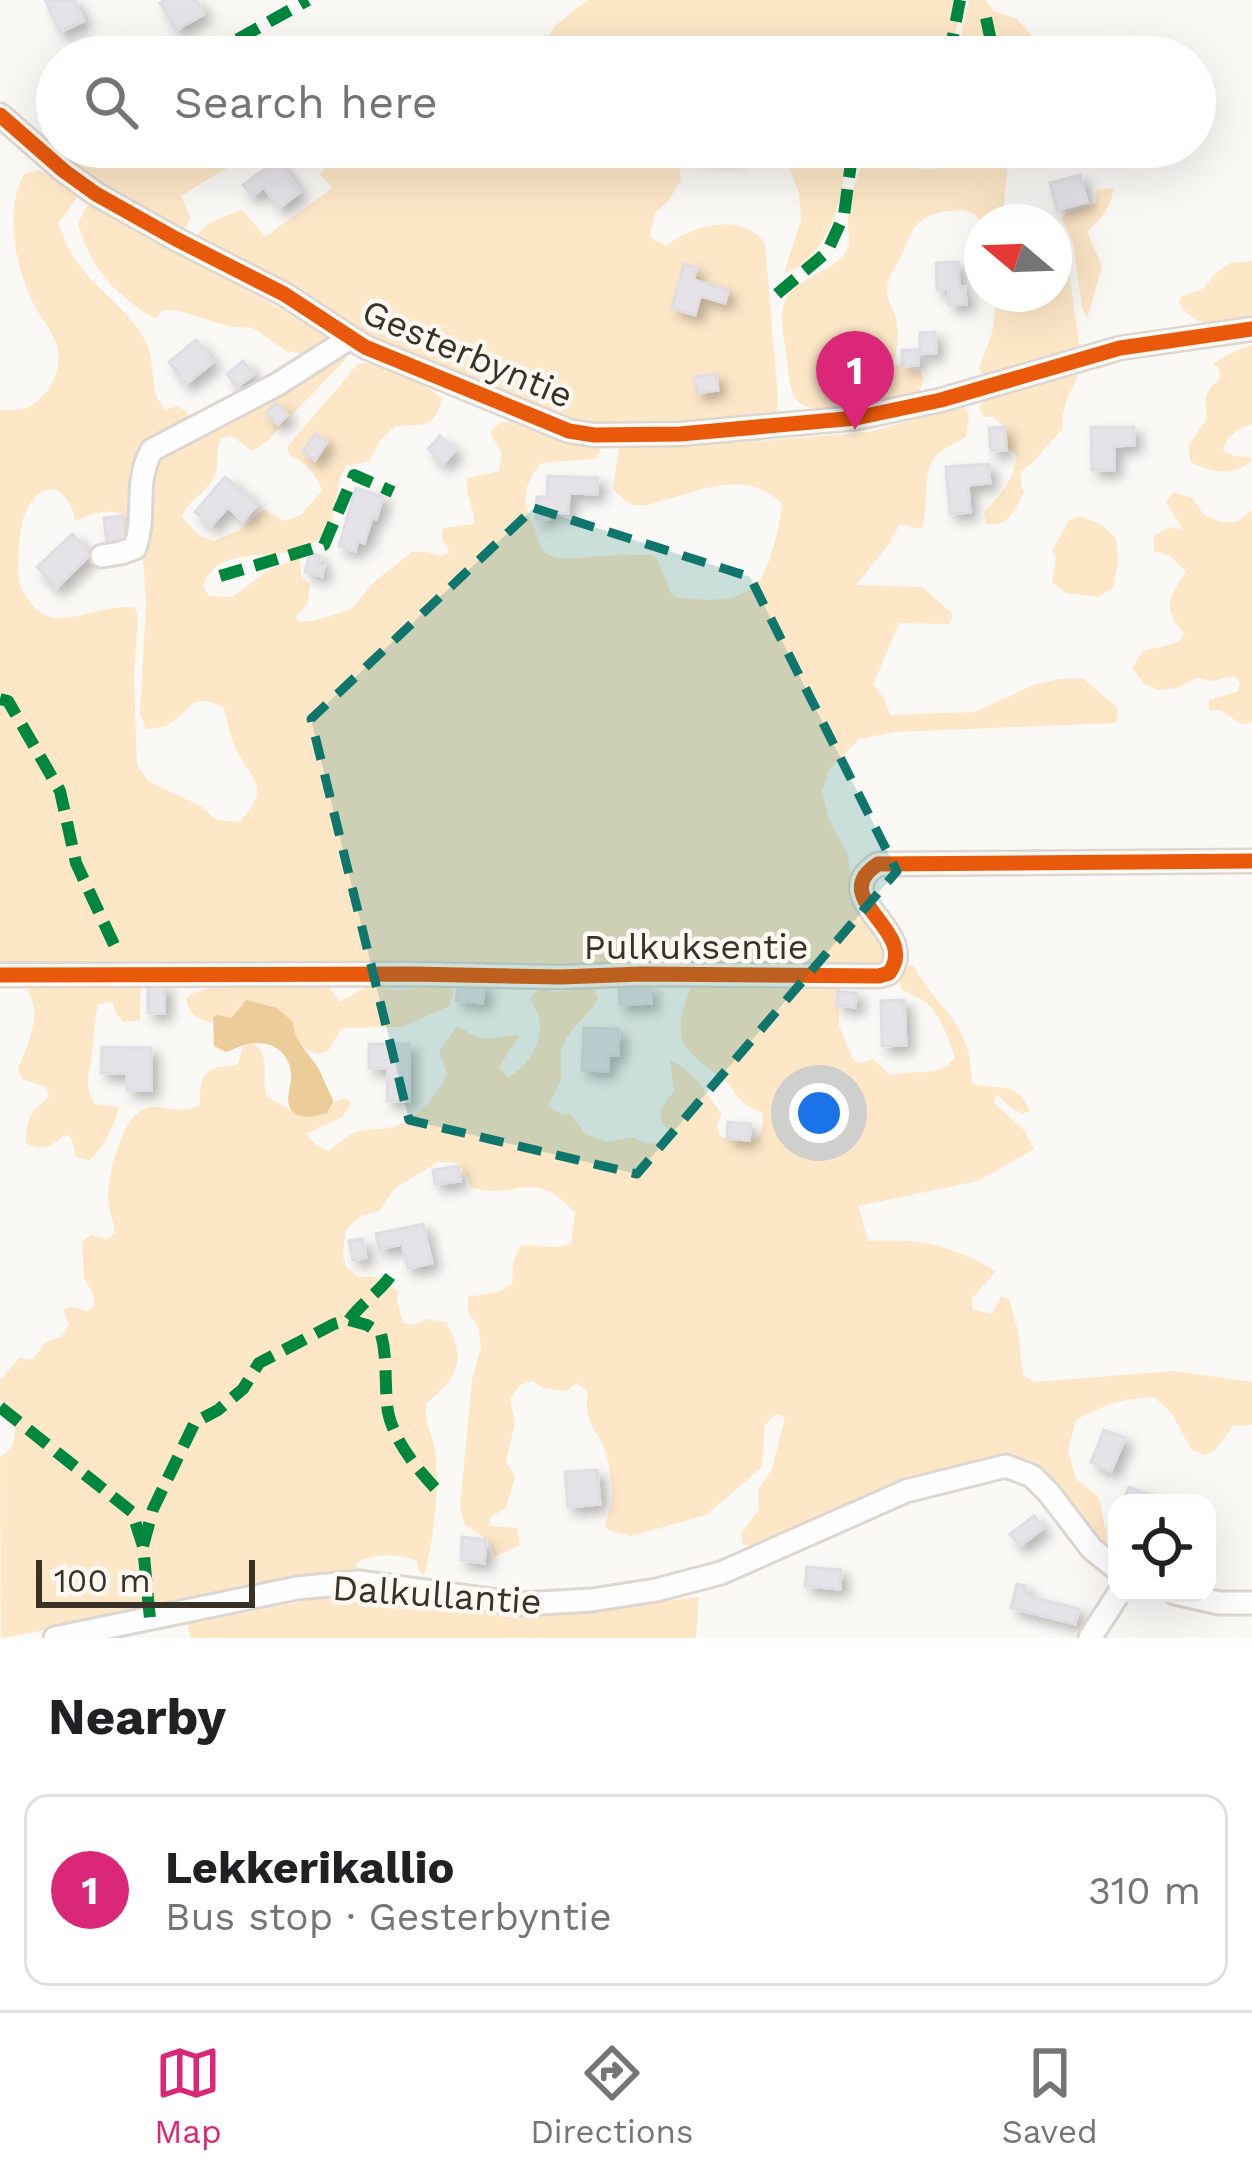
<!DOCTYPE html>
<html lang="en">
<head>
<meta charset="utf-8">
<style>
	body { margin:0; font-family:"Work Sans",sans-serif; background:#f6f6f6; color:#202124 }
	.controls { position:absolute; right:36px; bottom:36px; display:grid; overflow:hidden; border-radius:24px; box-shadow:0 12px 48px #0002 }
	.controls button { width:108px; height:108px; display:grid; place-items:center; padding:0; border:0; border-bottom:3px solid #e0e0e0; background:#fff; color:#202124; font:60px sans-serif }
	.compass { position:absolute; left:964px; top:204px; width:108px; height:108px; border-radius:50%; background:#fff; box-shadow:0 12px 48px #0002; rotate:289deg }
	.scale { position:absolute; left:36px; bottom:30px; width:219px; box-sizing:border-box; padding-left:12px; border:6px solid #3a3226; border-top:0; font-size:33px; line-height:42px; white-space:nowrap; color:#3a3226; -webkit-text-stroke:9px #fefaf3; paint-order:stroke }
	.you { position:absolute; left:819px; top:1113px; width:42px; height:42px; margin:-30px; border:9px solid #fff; border-radius:50%; background:#1a73e8; box-shadow:0 0 0 18px #1a73e833 }
	.badge { display:grid; place-items:center; width:78px; height:78px; border-radius:50%; background:#db2777; color:#fff; font-size:39px; font-weight:700 }
	.pin { position:absolute; translate:-50% -99px; filter:drop-shadow(0 3px 6px #0008) }
	.pin::after { content:''; position:absolute; top:63px; width:42px; height:36px; background:inherit; clip-path:polygon(0 0,100% 0,50% 100%) }
	.list { margin:0; padding:0; list-style:none }
	h2 { display:flex; justify-content:space-between; align-items:center; height:156px; margin:0; padding:0 48px; font-size:51px }
	h2 small { font-size:39px; font-weight:400; color:#757577 }
	.list li { display:grid; grid-template-columns:78px 1fr auto; gap:36px; align-items:center; box-sizing:border-box; height:192px; margin:0 24px 24px; padding:0 24px; border:3px solid #e0e0e0; border-radius:24px }
	.list b { display:block; font-size:45px; white-space:nowrap }
	.list p { margin:0; font-size:39px; white-space:nowrap; color:#757577 }
	.list em { font-size:39px; font-style:normal; color:#757577 }
	.icon { flex:none; width:66px; height:66px; fill:none; stroke:currentColor; stroke-width:2; stroke-linecap:round; stroke-linejoin:round }
	.map { position:relative; flex:none; width:1252px; height:1638px; overflow:hidden }
	.search { position:absolute; background:#fff; box-shadow:0 12px 48px #0002; left:36px; right:36px; top:36px; height:132px; display:flex; align-items:center; gap:30px; box-sizing:border-box; padding:0 42px; border-radius:66px; color:#757577; font-size:45px }
	.sheet { height:372px; background:#fff }
	nav { display:flex; justify-content:space-around; align-items:center; box-sizing:border-box; height:168px; border-top:3px solid #e0e0e0; background:#fff; font-size:33px; color:#757577 }
	nav a { display:grid; justify-items:center; gap:6px }
	nav .on { color:#db2777 }
	.map>svg:first-child { display:block }
</style>
</head>
<body>
<div class="map">
<svg width="1252" height="1638" viewBox="0 0 1252 1638">
	<defs>
		<filter id="shadow"><feDropShadow dx="7" dy="7" stdDeviation="6" flood-color="#0004"/></filter>
	</defs>
	<rect width="100%" height="100%" fill="#fbf9f6"/>
	<g fill="#fde7c7">
		<polygon points="587,0 963,0 950,57 534,57 555,26"/>
		<polygon points="969,0 986,0 994,11 1017,19 1051,57 956,57"/>
		<path d="M57 145 298 147 299 150C250 148 221 172 181 196L191 218 183 231 92 181 52 148Z"/>
		<path d="M343 147H670L679 164 681 180 669 200 655 213 649 237 666 246C693 225 741 211 765 243L778 399 776 416 626 427 568 419 460 379 371 338 280 280 197 238C203 221 226 217 242 210L265 237 332 188 320 174Z"/>
		<path d="M781 147H858C845 161 844 182 839 200 832 228 814 266 784 273L801 220 799 193Z"/>
		<path d="M880 147H916L921 169C939 172 955 163 964 147H1035L1008 159 1004 206 1010 222H982C974 210 962 209 948 211 910 216 912 236 898 262 893 271 888 278 887 289 887 302 896 312 897 325 899 338 896 351 894 364L920 371 924 378 919 394C897 400 808 423 795 398 788 386 788 366 786 353 784 337 778 313 786 299 799 274 839 272 848 247 851 237 847 230 848 220 850 198 858 156 880 147Z"/>
		<path d="M40 170 79 194 58 224C64 239 70 254 80 266 100 293 136 315 148 347 156 370 148 392 166 410L176 406 187 411 189 419 175 430 152 438 141 447 135 465 128 538 124 515C110 507 90 514 75 521 71 497 53 475 32 501 19 516 19 547 18 566 17 580 21 589 29 601 55 639 98 601 135 608L138 618 134 674 137 765 148 781 202 807 216 820 239 822C274 787 250 779 234 745 229 733 228 719 223 707 187 691 193 711 167 725 161 728 153 728 146 729L140 713 146 603 143 558 148 474 156 461 172 448 343 353 347 355 344 361 267 441 252 451 232 436 221 438C214 452 221 463 214 477 206 493 188 500 182 516L198 535 213 541 238 531 264 509 283 521 301 515 322 490C315 472 306 463 290 455L287 447 358 364C386 360 420 381 442 398 435 430 422 424 395 426L381 439 369 461 346 466C332 486 341 517 321 537 286 570 219 537 203 586L209 596 232 597 270 569 299 558 302 578 310 584 308 603 296 616 298 622C311 622 345 614 354 606 361 599 366 590 373 583 385 572 399 564 411 552H427L441 556 450 552 441 537 443 528 474 524C475 507 463 494 468 478L499 471 502 454 490 432 501 422H512L564 443 596 446 601 451 594 459 541 463C511 499 532 515 543 552 562 563 581 557 602 556 619 554 637 555 654 555 663 568 665 583 674 597 762 609 767 583 783 504 744 469 709 489 664 500 651 504 640 509 627 502 625 501 615 491 613 489L619 448 627 443H735L869 432 964 405 969 416 966 436C958 443 949 445 940 452 919 467 931 507 921 529L900 524 888 545 856 585 922 587 953 614 949 624 899 623 873 684 885 700 890 715 974 712 1034 685 1060 679 1083 678 1118 709 1116 723 895 732 859 739 829 770 822 791 829 820 847 852 854 888 887 944V963L882 970 0 968V410C8 410 21 411 28 407 51 397 64 366 56 343 51 329 39 316 33 302 15 264 4 212 24 174Z"/>
		<path d="M1113 188C1112 209 1101 218 1087 232L1102 266 1087 319 1082 307 1073 243 1062 219 1065 213 1096 203 1097 190Z"/>
		<path d="M95 202C168 256 255 289 330 339L310 355 286 351 253 328 232 327 176 310H163L155 319C116 295 91 269 78 224L85 208Z"/>
		<polygon points="1054,238 1061,239 1068,265 1080,350 984,377 979,369 992,333 997,294 1054,294"/>
		<path d="M1252 261V322C1222 328 1199 331 1179 303L1182 296 1203 289 1215 274 1230 263Z"/>
		<path d="M1252 345V424C1239 428 1226 436 1223 450L1234 456 1249 457 1252 460C1236 478 1210 472 1191 462L1188 446 1207 419C1204 396 1204 393 1220 378L1218 367 1213 364 1231 353Z"/>
		<path d="M1075 371 1078 374C1071 394 1060 407 1063 429 1048 442 1038 461 1021 471V486L1024 492C1014 510 1009 528 986 524L984 512C1001 494 1015 480 1016 455L1007 446 1006 428 993 417H984L979 407 987 398Z"/>
		<path d="M1174 492 1192 498 1204 515 1220 522H1237L1252 510V722L1242 724 1220 710 1209 711V700L1238 691 1240 682 1233 676 1212 681 1197 678 1177 688 1158 690 1145 684 1132 668 1143 651 1176 643 1185 635C1163 608 1166 601 1186 572L1170 556 1154 551V536L1170 527 1183 530 1166 502Z"/>
		<polygon points="1081,516 1101,525 1116,538 1118,561 1113,587 1099,597 1066,593 1052,582 1056,557 1052,551 1069,520"/>
		<path d="M904 965H913C941 1016 970 1017 972 1084 1001 1091 1015 1079 1030 1111L1021 1114 1010 1107 999 1096 994 1095V1103L1024 1130 1034 1149 978 1181 858 1206 868 1241C925 1239 947 1244 996 1271L972 1298V1309L992 1314 1001 1296 1009 1299 1018 1332 1023 1375 1034 1382 1174 1371 1252 1382V1425L1233 1426 1215 1450 1205 1455 1192 1450 1170 1411 1154 1397C1123 1398 1102 1405 1076 1420L1068 1450 1076 1479 1099 1498 1108 1541 1103 1552 1036 1467 1013 1454 903 1478 873 1496 755 1548 743 1544 741 1534 759 1509 758 1489 772 1470 785 1417 776 1414 765 1424 762 1467 706 1515 631 1536 613 1532 605 1527C607 1517 612 1507 612 1498 613 1491 609 1464 607 1457 601 1429 582 1428 588 1392L577 1383 566 1391 542 1388 533 1381 520 1385 510 1399 515 1423 506 1461 515 1477 506 1508 492 1516 489 1526 517 1528 520 1545 494 1557C491 1537 480 1535 465 1525L460 1508 472 1380 481 1347 478 1326 468 1312V1297L498 1292 512 1284 513 1263 520 1246C541 1243 551 1252 571 1243L575 1213C532 1165 516 1202 471 1187L468 1178 457 1163 438 1162 394 1189 379 1211 361 1216 346 1229 343 1254 346 1267 358 1277H376L398 1291 397 1301 403 1323 413 1325 428 1319 446 1322C467 1360 458 1378 426 1403 423 1423 435 1438 436 1459 438 1496 434 1540 424 1575L419 1571 417 1561C397 1553 372 1553 355 1564L363 1575 1 1638 0 1457C18 1447 15 1433 14 1414L0 1399V1380L19 1358 32 1360 46 1342 61 1337 69 1325 63 1309 71 1307 88 1311 95 1305 93 1294 84 1278 82 1242 91 1235 108 1239 115 1233C113 1220 108 1207 108 1195 109 1172 121 1119 144 1109 161 1102 175 1117 200 1105 199 1089 200 1070 220 1067 226 1066 232 1066 238 1064L244 1044 251 1042C276 1058 257 1083 269 1098 270 1099 286 1107 287 1108 301 1116 310 1114 327 1113L333 1102 347 1098 351 1105 342 1117 306 1134 315 1144 328 1151C337 1146 343 1138 352 1134 361 1129 372 1130 382 1129 412 1126 436 1100 447 1073L439 1052 457 1026C466 1030 474 1037 482 1038 495 1041 503 1033 519 1036L499 1067 508 1077C529 1067 543 1042 539 1017 538 1014 531 1001 530 998L540 988C557 994 567 993 582 983L594 987 598 999C588 1017 568 1029 562 1048 559 1059 563 1069 561 1079 559 1087 551 1098 548 1106L561 1114 571 1115 586 1134 607 1142 632 1137 648 1144 664 1142 669 1130C653 1119 663 1103 674 1091L670 1061C693 1069 707 1095 722 1114L717 1125 720 1136C744 1145 767 1146 762 1113 756 1110 750 1108 745 1104 737 1098 734 1089 726 1082 684 1048 669 1047 690 989 725 977 800 985 839 988V1026L853 1060 859 1063 873 1059 890 1075C915 1068 939 1080 955 1057 949 1041 941 1015 927 1003 920 998 909 994 901 989L899 976Z"/>
		<path d="M141 980 140 1020 123 1022 115 1011 113 1002 98 1004C95 1018 94 1031 93 1045 92 1068 81 1083 95 1104L119 1107C113 1128 105 1145 89 1161L76 1157 72 1140 66 1134C52 1146 42 1153 25 1142 28 1118 29 1112 49 1097L46 1087 22 1079 18 1069C29 1042 47 1005 20 983Z"/>
		<path d="M325 982 340 1002 367 986 400 990 447 984 454 992 449 1006 402 1027 342 1028 328 1051 317 1054 300 1047 295 1037 293 1022 240 1005 231 1018 213 1017 212 1023C198 1019 188 1014 186 998 215 977 288 983 325 982Z"/>
		<polygon points="341,1594 517,1618 699,1597 696,1638 190,1638 188,1624"/>
	</g>
	<path fill="#eccc99" d="M246 1000 277 1008 293 1022C295 1044 307 1050 318 1068 324 1078 326 1088 332 1097L333 1102 327 1113C312 1118 289 1121 288 1099 288 1098 291 1081 291 1079 292 1056 277 1042 254 1043 244 1043 236 1049 226 1052L214 1046 213 1017 218 1015 231 1018Z"/>
	<g fill="#e5e3e7" stroke="#e0dee3" stroke-width="3" filter="url(#shadow)">
		<polygon points="45,0 74,0 84,21 60,32"/>
		<polygon points="165,0 196,0 204,14 176,30 160,3"/>
		<polygon points="696,147 752,147 737,147 736,156 695,154"/>
		<polygon points="277,160 300,192 279,208 264,187 252,196 243,185"/>
		<polygon points="1080,175 1087,202 1057,210 1050,183"/>
		<polygon points="958,262 959,287 965,287 966,304 949,305 949,289 937,290 936,263"/>
		<polygon points="684,264 697,268 693,280 728,290 725,303 700,296 695,315 672,308"/>
		<polygon points="935,332 936,353 920,353 920,333"/>
		<polygon points="196,340 213,362 186,384 169,362"/>
		<polygon points="902,350 918,350 918,365 902,366"/>
		<polygon points="243,361 254,374 237,387 227,374"/>
		<polygon points="716,374 718,390 697,393 694,377"/>
		<polygon points="276,403 288,415 278,425 266,413"/>
		<polygon points="1005,427 1006,450 991,451 989,428"/>
		<polygon points="1091,427 1134,427 1134,445 1114,446 1114,470 1092,470"/>
		<polygon points="316,434 327,442 315,460 303,451"/>
		<polygon points="440,436 455,450 443,464 428,449"/>
		<polygon points="988,464 990,483 968,485 970,512 950,514 946,467"/>
		<polygon points="548,476 598,478 597,494 569,493 568,513 549,512 548,519 536,519 537,497 547,497"/>
		<polygon points="225,477 257,505 243,521 228,507 211,526 195,512"/>
		<polygon points="356,488 383,497 376,519 372,518 364,543 358,541 355,551 339,546"/>
		<polygon points="123,516 126,540 107,543 104,518"/>
		<polygon points="72,534 91,554 56,588 37,567"/>
		<polygon points="310,553 320,556 318,565 324,566 322,576 305,572"/>
		<polygon points="459,982 485,985 482,1003 456,1000"/>
		<rect x="148" y="984" width="16" height="29"/>
		<polygon points="650,986 651,1003 620,1005 619,988"/>
		<polygon points="838,991 857,993 855,1007 837,1005"/>
		<polygon points="904,1000 906,1045 882,1046 881,1001"/>
		<polygon points="584,1028 619,1029 618,1055 608,1055 608,1071 582,1070"/>
		<polygon points="369,1044 409,1044 409,1101 387,1101 388,1068 369,1068"/>
		<polygon points="102,1047 151,1048 151,1090 127,1090 127,1073 101,1073"/>
		<polygon points="728,1122 751,1124 749,1140 727,1138"/>
		<polygon points="458,1166 460,1181 435,1184 433,1170"/>
		<polygon points="423,1224 432,1263 408,1268 402,1244 379,1249 376,1234"/>
		<polygon points="362,1239 366,1257 353,1260 349,1241"/>
		<polygon points="1104,1430 1125,1438 1111,1471 1091,1462"/>
		<polygon points="597,1470 600,1504 568,1507 565,1472"/>
		<polygon points="1129,1487 1157,1499 1156,1503 1122,1503"/>
		<polygon points="1034,1516 1043,1528 1020,1546 1010,1534"/>
		<polygon points="462,1537 486,1540 484,1563 461,1560"/>
		<polygon points="807,1567 841,1570 840,1589 805,1586"/>
		<polygon points="1017,1584 1026,1586 1024,1595 1079,1609 1075,1624 1011,1608"/>
	</g>
	<g fill="none" stroke-linecap="round" stroke-linejoin="round">
		<g stroke="#dcd7d0" stroke-width="27">
			<g id="minor">
				<polyline points="0,115 64,171 96,194 176,239 284,294 365,347 569,431 594,435 680,434 856,418 941,400 1120,348 1252,329"/>
				<path d="M102 556 121 553 135 548C147 514 133 483 152 450L278 384 350 338"/>
				<path d="M0 975 411 974 560 977 641 974 879 976 889 973C921 930 824 899 878 864L1252 861"/>
				<polyline points="1175,1593 1219,1603 1252,1603"/>
				<polyline points="55,1638 297,1588 359,1582 521,1604 592,1600 656,1590 721,1573 906,1491 1006,1466 1032,1476 1049,1493 1092,1549 1117,1569"/>
				<polyline points="1090,1638 1119,1593"/>
			</g>
		</g>
		<use href="#minor" stroke="#fefefe" stroke-width="21"/>
		<g stroke="#00873e" stroke-width="12" stroke-dasharray="24 12" stroke-linecap="butt">
			<polyline points="986,18 993,50 1001,57"/>
			<polyline points="206,57 308,0"/>
			<polyline points="949,57 960,0"/>
			<polyline points="777,294 827,252 844,215 851,163 868,147"/>
			<polyline points="220,576 324,545 354,475 393,492"/>
			<polyline points="0,699 8,701 60,791 76,863 116,949"/>
			<path d="M349 1320C362 1302 380 1292 392 1274"/>
			<polyline points="0,1407 132,1512 143,1546 150,1619"/>
			<path d="M143 1546 153 1509 195 1422 218 1410 243 1389 259 1363 334 1324 349 1320 367 1325 381 1334C388 1360 384 1385 388 1412 394 1442 420 1473 441 1494"/>
		</g>
		<g stroke="#fefaf3" stroke-width="22">
			<g id="cycleway">
				<polyline points="0,115 64,171 96,194 176,239 284,294 365,347 569,431 594,435 680,434 856,418 941,400 1120,348 1252,329"/>
				<path d="M0 975 411 974 560 977 641 974 879 976 889 973C921 930 824 899 878 864L1252 861"/>
			</g>
		</g>
		<use href="#cycleway" stroke="#e8590c" stroke-width="15"/>
	</g>
	<path fill="#0f766e" fill-opacity="0.2" stroke="#0f766e" stroke-width="9" stroke-dasharray="24 15" stroke-linejoin="round" d="M534 508 750 577 897 871 637 1174 409 1120 311 719Z"/>
	<g text-anchor="middle" stroke-width="9" stroke-linejoin="round" paint-order="stroke">
		<g font-size="36" fill="#3a3226" stroke="#fefaf3">
			<text transform="translate(468 353) rotate(23)" y="13">Gesterbyntie</text>
			<text x="696" y="959">Pulkuksentie</text>
			<text transform="translate(437 1594) rotate(4)" y="13">Dalkullantie</text>
		</g>
	</g>
</svg>
<div class="controls">
<button><svg class="icon" aria-label="locate" viewBox="0 0 24 24"><circle cx="12" cy="12" r="6"/><path d="M12 2v4M12 18v4M2 12h4M18 12h4"/></svg></button>
</div>
<svg class="compass" viewBox="-18 -18 36 36"><path d="M0-13l5 13h-10z" fill="#e53935"/><path d="M0 13l5-13h-10z" fill="#757577"/></svg>
<div class="scale">100 m</div>
<div class="you"></div>
<div class="pin badge" style="left:855px;top:430px">1</div>
<div class="search"><svg class="icon" aria-label="search" viewBox="0 0 24 24"><circle cx="10" cy="10" r="6"/><path d="M15 15l6 6"/></svg>Search here</div>
</div>
<section class="sheet">
<h2>Nearby<small></small></h2>
<ul class="list">
<li><span class="badge">1</span><div><b>Lekkerikallio</b><p>Bus stop · Gesterbyntie</p></div><em>310 m</em></li>
</ul>
</section>
<nav>
<a class="on"><svg class="icon" aria-label="map" viewBox="0 0 24 24"><path d="M3 6l6-2 6 2 6-2v14l-6 2-6-2-6 2zM9 4v14M15 6v14"/></svg>Map</a>
<a><svg class="icon" aria-label="directions" viewBox="0 0 24 24"><path d="M12 3l9 9-9 9-9-9zM9 14v-3h6M13 9l2 2-2 2"/></svg>Directions</a>
<a><svg class="icon" aria-label="saved" viewBox="0 0 24 24"><path d="M7 4h10v16l-5-4-5 4z"/></svg>Saved</a>
</nav>
</body>
</html>
